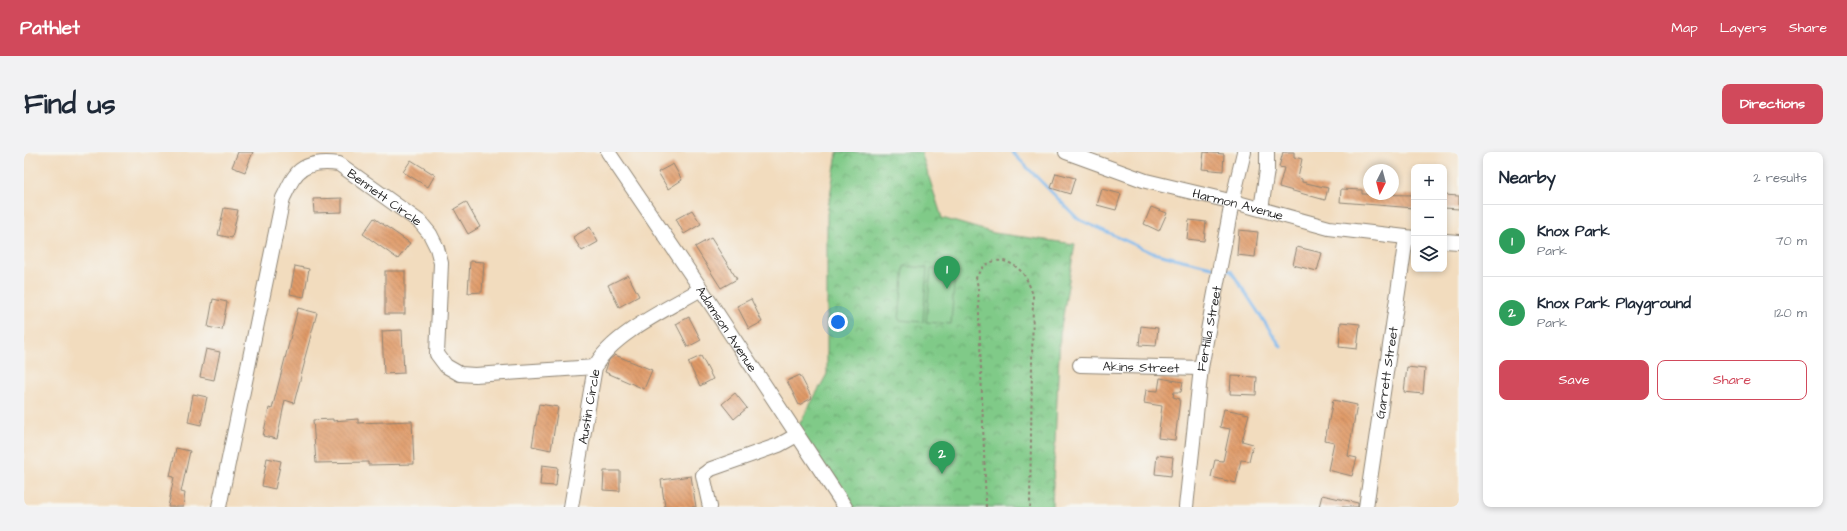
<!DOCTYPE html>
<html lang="en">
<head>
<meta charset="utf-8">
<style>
	body { margin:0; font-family:"Architects Daughter",sans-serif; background:#f2f2f3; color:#1f2937 }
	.controls { position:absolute; right:12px; top:12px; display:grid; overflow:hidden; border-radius:8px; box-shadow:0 2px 6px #0003 }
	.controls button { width:36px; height:36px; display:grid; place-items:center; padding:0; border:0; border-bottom:1px solid #e0e1e3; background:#fff; color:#1f2937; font:20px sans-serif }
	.compass { position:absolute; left:1339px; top:12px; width:36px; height:36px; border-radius:50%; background:#fff; box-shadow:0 2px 6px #0003; rotate:186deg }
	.you { position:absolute; left:814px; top:170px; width:14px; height:14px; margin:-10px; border:3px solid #fff; border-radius:50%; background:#1a73e8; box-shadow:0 0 0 6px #1a73e833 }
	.badge { display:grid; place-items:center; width:26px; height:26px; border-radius:50%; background:#d1495b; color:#fff; font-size:13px; font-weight:700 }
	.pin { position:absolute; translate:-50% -33px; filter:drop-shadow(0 1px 2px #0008) }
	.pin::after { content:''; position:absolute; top:21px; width:14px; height:12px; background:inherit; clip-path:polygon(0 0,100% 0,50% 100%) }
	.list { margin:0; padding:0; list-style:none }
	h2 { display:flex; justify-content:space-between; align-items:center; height:52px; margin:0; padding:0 16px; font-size:17px }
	h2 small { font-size:13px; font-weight:400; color:#747a83 }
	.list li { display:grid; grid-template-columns:26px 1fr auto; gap:12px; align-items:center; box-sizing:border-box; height:72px; padding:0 16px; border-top:1px solid #e0e1e3 }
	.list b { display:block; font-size:15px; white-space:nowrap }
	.list p { margin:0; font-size:13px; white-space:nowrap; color:#747a83 }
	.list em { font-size:13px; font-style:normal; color:#747a83 }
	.actions { display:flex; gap:8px; padding:12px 16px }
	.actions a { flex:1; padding:9px 0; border:1px solid #d1495b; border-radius:8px; text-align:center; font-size:14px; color:#d1495b }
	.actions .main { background:#d1495b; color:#fff }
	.icon { flex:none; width:22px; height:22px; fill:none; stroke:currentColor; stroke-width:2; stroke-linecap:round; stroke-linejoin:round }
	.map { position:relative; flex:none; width:1435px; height:355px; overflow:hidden; border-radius:8px }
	header { display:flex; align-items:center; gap:24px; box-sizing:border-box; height:56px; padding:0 20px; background:#d1495b; color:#fff }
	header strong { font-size:19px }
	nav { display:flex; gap:22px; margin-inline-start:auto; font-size:14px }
	.intro { display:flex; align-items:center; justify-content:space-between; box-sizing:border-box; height:96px; padding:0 24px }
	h1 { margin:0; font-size:28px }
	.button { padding:10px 18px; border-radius:8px; background:#d1495b; color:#fff; font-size:14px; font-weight:700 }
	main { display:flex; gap:24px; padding:0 24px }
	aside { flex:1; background:#fff; border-radius:8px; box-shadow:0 2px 6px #0003 }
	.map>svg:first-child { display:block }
</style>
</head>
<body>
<header>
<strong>Pathlet</strong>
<nav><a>Map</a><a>Layers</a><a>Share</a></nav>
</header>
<div class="intro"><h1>Find us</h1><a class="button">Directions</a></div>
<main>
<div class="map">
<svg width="1435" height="355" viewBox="0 0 1435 355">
	<defs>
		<pattern id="park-crowns" width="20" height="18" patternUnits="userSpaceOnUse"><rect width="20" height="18" fill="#80ca88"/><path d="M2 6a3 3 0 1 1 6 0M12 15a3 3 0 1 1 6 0" fill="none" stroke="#69a46f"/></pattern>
		<pattern id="building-back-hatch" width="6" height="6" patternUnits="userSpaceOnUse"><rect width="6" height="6" fill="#e09a68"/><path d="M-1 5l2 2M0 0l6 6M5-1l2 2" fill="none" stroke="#b67e56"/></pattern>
	</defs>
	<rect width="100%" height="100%" fill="#f6f6f2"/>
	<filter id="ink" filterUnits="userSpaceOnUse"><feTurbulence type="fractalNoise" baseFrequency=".025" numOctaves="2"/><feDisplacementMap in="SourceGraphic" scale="8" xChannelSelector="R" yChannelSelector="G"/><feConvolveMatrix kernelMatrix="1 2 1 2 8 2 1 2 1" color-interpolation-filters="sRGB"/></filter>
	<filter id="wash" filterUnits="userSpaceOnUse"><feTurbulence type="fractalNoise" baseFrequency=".012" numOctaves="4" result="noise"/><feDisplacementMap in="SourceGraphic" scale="16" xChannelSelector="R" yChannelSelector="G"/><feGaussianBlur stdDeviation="0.9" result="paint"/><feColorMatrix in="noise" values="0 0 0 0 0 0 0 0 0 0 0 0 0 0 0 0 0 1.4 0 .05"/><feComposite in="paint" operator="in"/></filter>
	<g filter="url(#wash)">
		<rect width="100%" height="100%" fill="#f2dcbe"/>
		<polygon fill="url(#park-crowns)" stroke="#567a5a" points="815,0 897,0 918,66 970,81 1051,92 1036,182 1028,355 821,355 771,280 803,222 803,62 813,1"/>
		<g fill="#80ca88" stroke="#567a5a">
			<polygon points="880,114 903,116 899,170 875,168"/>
			<polygon points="907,117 931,118 927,172 902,170"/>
		</g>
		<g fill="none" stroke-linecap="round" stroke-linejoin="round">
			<g stroke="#7ab6ec" stroke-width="3">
				<polyline points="988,0 1054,67 1129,101 1192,116"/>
				<polyline points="1200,118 1207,119 1257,195"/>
			</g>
		</g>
		<g id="blocks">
			<g fill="url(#building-back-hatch)">
				<polygon points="214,0 229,0 221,20 208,15"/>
				<polygon points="1180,0 1200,2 1199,19 1178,17"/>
				<polygon points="1259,0 1270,0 1270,5 1278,7 1274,26 1278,27 1278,30 1304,36 1301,48 1255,35 1260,16 1255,15"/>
				<polygon points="387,8 411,23 404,35 379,20"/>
				<polygon points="649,12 658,28 644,37 634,20"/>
				<polygon points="1032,21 1051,26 1046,42 1027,36"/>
				<polygon points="1078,37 1097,42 1092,58 1073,53"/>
				<polygon points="1317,37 1338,38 1338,42 1390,43 1390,56 1316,50"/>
				<polygon points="1420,43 1435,44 1435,57 1420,56"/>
				<polygon points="318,46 318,60 290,61 289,47"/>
				<polygon points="442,50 456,75 444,82 430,57"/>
				<polygon points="1127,55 1143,61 1135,79 1120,72"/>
				<polygon points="200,56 214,58 208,86 194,83"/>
				<polygon points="668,58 677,72 660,82 652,67"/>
				<polygon points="350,66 386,91 374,107 339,82"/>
				<polygon points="1165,68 1182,70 1180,89 1163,87"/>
				<polygon points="566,75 574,90 558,99 549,85"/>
				<polygon points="1215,78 1234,80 1231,105 1213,103"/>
				<polygon points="687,86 713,127 697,136 671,95"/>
				<polygon points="1273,95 1298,101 1293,119 1269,113"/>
				<polygon points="446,109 460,110 458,140 444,141"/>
				<polygon points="271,114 285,117 280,145 266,142"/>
				<rect x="361" y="119" width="20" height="43"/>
				<polygon points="604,123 615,144 595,155 584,133"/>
				<polygon points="189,147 203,150 198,178 184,175"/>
				<polygon points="727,147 738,170 725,177 713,154"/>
				<polygon points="274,156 293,161 280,209 281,209 270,251 261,248 253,287 239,284 245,256 248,257"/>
				<polygon points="665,165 677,188 664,195 652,172"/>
				<polygon points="1317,170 1336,172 1333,197 1315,195"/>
				<polygon points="1117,174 1134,176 1132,194 1115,193"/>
				<polygon points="378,178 380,221 360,222 358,179"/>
				<polygon points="182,197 196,200 190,228 176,225"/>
				<polygon points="591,203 628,218 620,237 581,220 585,208"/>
				<polygon points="677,204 689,227 676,234 664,210"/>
				<polygon points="1383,215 1401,217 1399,242 1380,240"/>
				<polygon points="776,223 788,246 775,253 763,229"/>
				<polygon points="1207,224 1233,225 1232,243 1206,242"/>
				<polygon points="1136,226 1159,230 1157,240 1150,240 1149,245 1156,247 1151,288 1134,286 1138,254 1120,251 1122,238 1134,239"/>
				<polygon points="711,241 723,256 710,267 698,252"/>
				<polygon points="169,242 183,245 177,273 164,270"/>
				<polygon points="1309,248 1333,253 1324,304 1333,306 1328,324 1304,318 1310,290 1301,288"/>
				<polygon points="515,252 534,255 527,298 508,294"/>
				<polygon points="1200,257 1225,262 1218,289 1229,292 1225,309 1217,308 1212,331 1187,325 1191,308 1199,309 1206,277 1196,275"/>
				<polygon points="309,267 309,269 334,267 334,271 388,269 390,312 344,313 344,310 292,311 289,268"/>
				<polygon points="152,296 166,299 157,340 161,341 159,355 144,355 150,325 146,324"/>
				<polygon points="1133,303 1149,305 1147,324 1131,322"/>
				<polygon points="243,306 257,309 251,337 238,334"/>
				<polygon points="518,313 534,315 532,334 516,333"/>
				<polygon points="580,319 596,319 596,339 579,338"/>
				<polygon points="667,324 672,355 641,355 637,328"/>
				<polygon points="1298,343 1334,351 1334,355 1295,355"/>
			</g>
		</g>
	</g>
	<g filter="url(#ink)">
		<use href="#blocks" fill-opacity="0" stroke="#8e8474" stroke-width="1"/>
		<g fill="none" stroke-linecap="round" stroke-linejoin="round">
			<g stroke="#8e8474" stroke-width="16">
				<g id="minor">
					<path id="s1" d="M584 0 677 137 821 355"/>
					<path id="s2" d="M1042 0 1122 29 1214 51 1305 76 1390 86"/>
					<polyline points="1237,57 1243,18 1243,0"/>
					<polyline points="1420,89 1435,90"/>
					<path id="s3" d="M1056 213 1177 216"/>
					<path id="s4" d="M195 355 259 46C263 39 266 30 271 24 281 10 300 10 315 12L396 70 406 82 413 96 417 111 413 202 422 214 436 222 451 223 571 215"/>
					<path id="s5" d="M547 355 571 215C586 183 647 155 677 137"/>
					<polyline points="686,355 679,323 687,317 755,293 773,283"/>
					<path id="s6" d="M1162 355 1177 216 1208 50 1220 0"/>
					<path id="s7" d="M1342 355 1382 86"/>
				</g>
			</g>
			<path stroke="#8e8474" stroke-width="2" stroke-dasharray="3 3" stroke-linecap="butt" d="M962 355 954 135 952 126C962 103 986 104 1000 123 1004 129 1007 137 1009 143L1006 355"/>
			<use href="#minor" stroke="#fff" stroke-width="14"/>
		</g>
	</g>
	<g text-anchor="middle" stroke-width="3" stroke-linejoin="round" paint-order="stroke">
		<g font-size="13" fill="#2b2b2b" stroke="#f6f6f2">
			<text dy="5" stroke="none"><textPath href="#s4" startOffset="445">Bennett Circle</textPath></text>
			<text dy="5" stroke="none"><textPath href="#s2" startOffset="180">Harmon Avenue</textPath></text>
			<text dy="5" stroke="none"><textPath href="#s1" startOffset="213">Adamson Avenue</textPath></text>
			<text dy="5" stroke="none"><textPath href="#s6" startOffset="180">Fertilla Street</textPath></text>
			<text dy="5" stroke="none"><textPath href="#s3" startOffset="61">Akins Street</textPath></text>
			<text dy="5" stroke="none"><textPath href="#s7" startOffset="136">Garrett Street</textPath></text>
			<text dy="5" stroke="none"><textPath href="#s5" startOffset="102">Austin Circle</textPath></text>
		</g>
	</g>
</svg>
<div class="controls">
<button>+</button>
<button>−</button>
<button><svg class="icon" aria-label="layers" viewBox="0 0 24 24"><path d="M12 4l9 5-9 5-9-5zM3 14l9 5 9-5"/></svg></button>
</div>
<svg class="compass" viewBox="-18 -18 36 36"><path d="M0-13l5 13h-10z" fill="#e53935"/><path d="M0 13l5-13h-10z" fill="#747a83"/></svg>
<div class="you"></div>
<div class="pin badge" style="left:923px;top:137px;background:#2e9e5b">1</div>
<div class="pin badge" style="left:918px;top:322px;background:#2e9e5b">2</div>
</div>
<aside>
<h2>Nearby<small>2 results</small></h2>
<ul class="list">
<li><span class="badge" style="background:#2e9e5b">1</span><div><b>Knox Park</b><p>Park</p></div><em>70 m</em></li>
<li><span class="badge" style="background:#2e9e5b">2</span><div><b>Knox Park Playground</b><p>Park</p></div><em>120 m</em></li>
</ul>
<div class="actions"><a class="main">Save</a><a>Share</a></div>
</aside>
</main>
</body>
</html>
